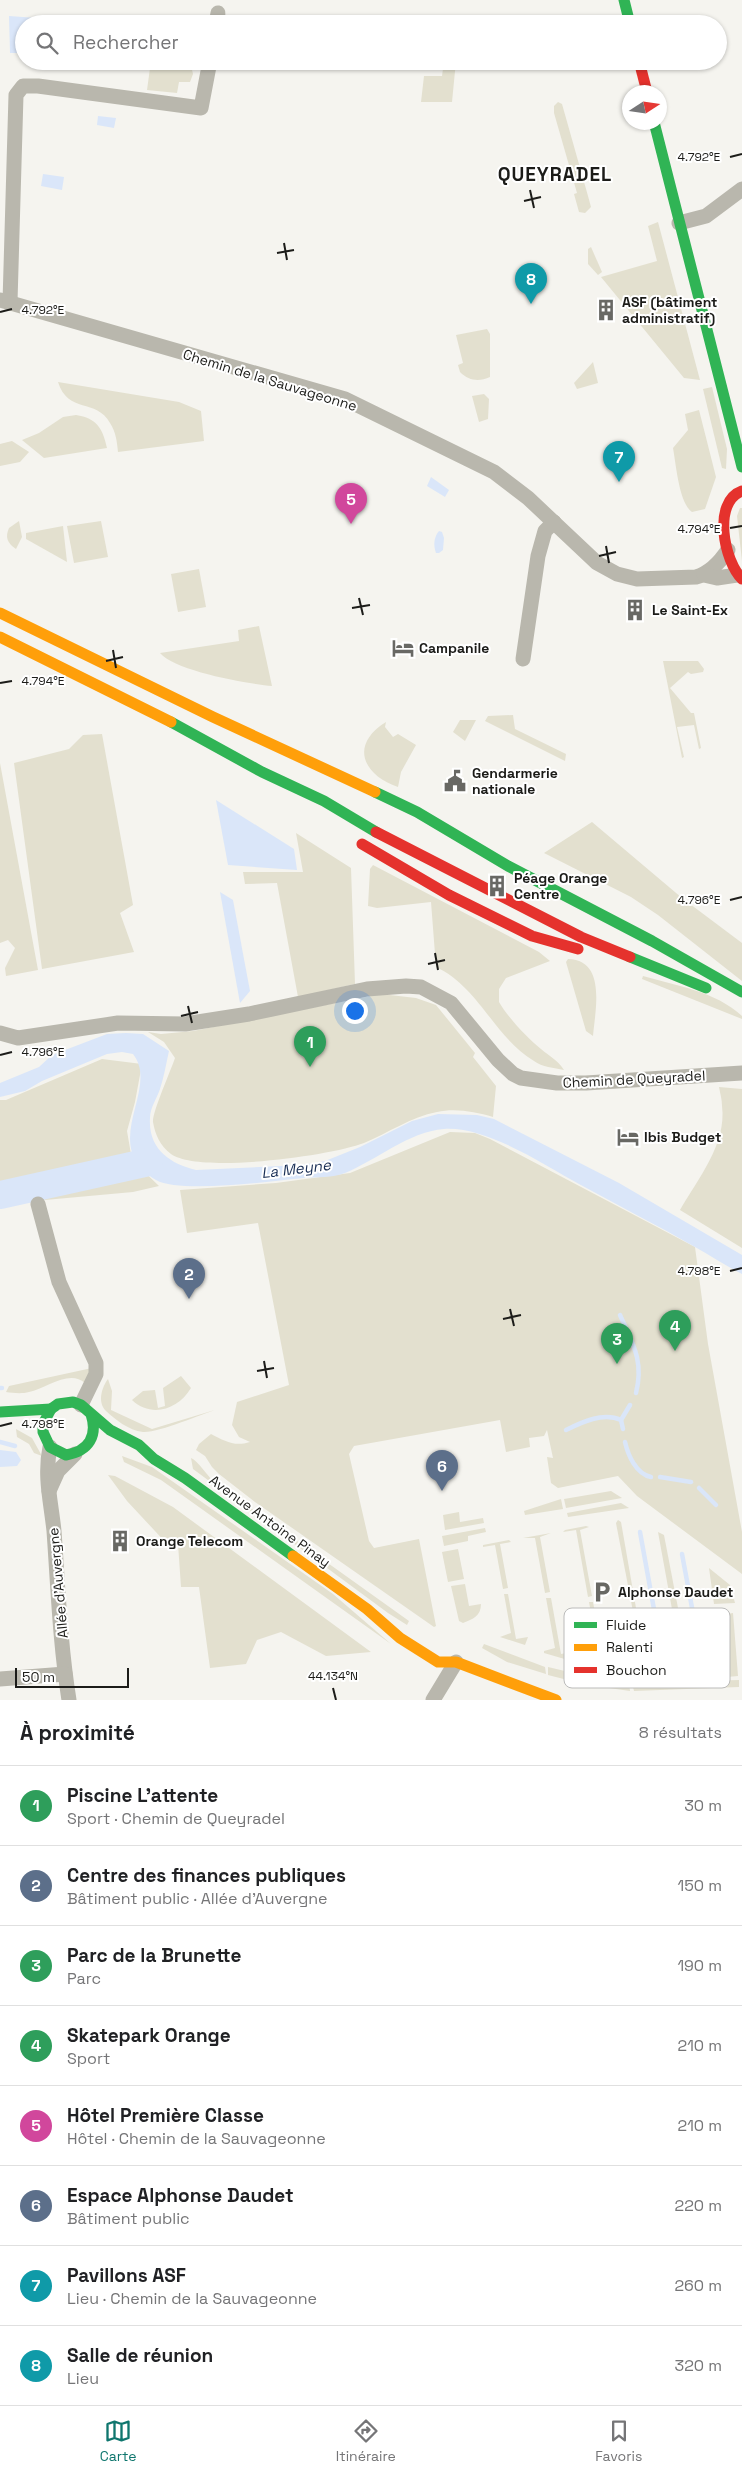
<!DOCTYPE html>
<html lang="fr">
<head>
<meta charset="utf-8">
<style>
	body { margin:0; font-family:"Space Grotesk",sans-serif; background:#f2f2f2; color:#202124 }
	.compass { position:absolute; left:622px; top:85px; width:45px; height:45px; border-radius:50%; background:#fff; box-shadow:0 1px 4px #0004; rotate:78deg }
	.scale { position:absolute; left:15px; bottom:12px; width:114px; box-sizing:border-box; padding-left:5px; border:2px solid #1c1c19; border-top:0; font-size:14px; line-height:18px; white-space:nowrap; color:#1c1c19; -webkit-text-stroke:4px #fff; paint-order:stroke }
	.you { position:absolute; left:354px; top:1010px; width:18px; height:18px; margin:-12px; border:4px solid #fff; border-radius:50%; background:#1a73e8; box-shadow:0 0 0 8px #1a73e833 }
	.badge { display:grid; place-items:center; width:32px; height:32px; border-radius:50%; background:#0f766e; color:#fff; font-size:16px; font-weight:700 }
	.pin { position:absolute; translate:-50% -41px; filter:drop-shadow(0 1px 2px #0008) }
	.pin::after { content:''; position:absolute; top:26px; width:18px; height:15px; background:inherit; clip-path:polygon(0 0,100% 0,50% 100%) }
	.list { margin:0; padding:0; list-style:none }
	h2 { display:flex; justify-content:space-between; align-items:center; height:65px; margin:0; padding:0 20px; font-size:21px }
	h2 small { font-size:16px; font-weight:400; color:#757577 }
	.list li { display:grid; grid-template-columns:32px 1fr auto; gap:15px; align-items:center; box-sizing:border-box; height:80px; padding:0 20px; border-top:1px solid #e0e0e0 }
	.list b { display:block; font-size:19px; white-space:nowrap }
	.list p { margin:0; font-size:16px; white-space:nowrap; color:#757577 }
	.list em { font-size:16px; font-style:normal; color:#757577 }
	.icon { flex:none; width:28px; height:28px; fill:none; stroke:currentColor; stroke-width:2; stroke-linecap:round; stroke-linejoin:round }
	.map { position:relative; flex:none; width:742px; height:1700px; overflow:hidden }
	.search { position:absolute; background:#fff; box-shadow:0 1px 4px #0004; left:15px; right:15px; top:15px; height:55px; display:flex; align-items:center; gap:12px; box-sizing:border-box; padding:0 18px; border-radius:28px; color:#757577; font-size:19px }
	.sheet { height:705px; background:#fff }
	nav { display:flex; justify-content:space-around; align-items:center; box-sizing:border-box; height:70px; border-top:1px solid #e0e0e0; background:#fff; font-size:14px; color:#757577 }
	nav a { display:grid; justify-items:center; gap:2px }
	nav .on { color:#0f766e }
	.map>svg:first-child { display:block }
</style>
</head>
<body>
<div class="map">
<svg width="742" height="1700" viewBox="0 0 742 1700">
	<rect width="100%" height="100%" fill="#f5f4ef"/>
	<g fill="#e3e0cf">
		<polygon points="151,61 190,61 193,74 190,82 179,82 177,93 147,90"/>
		<polygon points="444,61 456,61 452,102 421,102 424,76 442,76"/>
		<polygon points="558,102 562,104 588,196 591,207 585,213 579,212 574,194 577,193 554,113 554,106"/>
		<polygon points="658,222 700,380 684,378 601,277 657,261 648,226"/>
		<polygon points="591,247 602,272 598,275 588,264 588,249"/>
		<path d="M487 329 490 334V377C479 382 469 381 460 372L458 365 463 363 456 335Z"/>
		<polygon points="593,362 598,383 577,389 574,383"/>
		<path d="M58 382 179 402 201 411 204 441 118 452C117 442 116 432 110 423 96 398 68 414 58 382Z"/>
		<polygon points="712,387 727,449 726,469 722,468 703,389"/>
		<polygon points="484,394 489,399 488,419 479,422 472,396"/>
		<path d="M699 410 716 477 705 509 692 512C679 503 676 464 673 448L688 430 685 414Z"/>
		<path d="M76 415C97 418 103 429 107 448L44 458 22 440 39 433 63 417Z"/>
		<polygon points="12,441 29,452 20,462 0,466 0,444"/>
		<polygon points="740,508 742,508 742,561 737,516"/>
		<path d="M19 521 22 537 16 549C7 543 5 537 9 528Z"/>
		<polygon points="101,521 108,557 74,563 67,526"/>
		<polygon points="63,526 67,562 26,539 26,533"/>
		<polygon points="199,569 206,607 178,612 171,574"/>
		<path d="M259 626 272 686C248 684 175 671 160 653L239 641 238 630Z"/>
		<polygon points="663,661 698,661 704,669 703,672 691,674 688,672 670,688 691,713 694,713 701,748 699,749 694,725 677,727 684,757 682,758"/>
		<polygon points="513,715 515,729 566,754 565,761 485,721 488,716"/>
		<polygon points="460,720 476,720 465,741 453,732"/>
		<path d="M386 722 385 727 393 737 398 734 416 745 401 772 398 787C363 775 349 745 386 722Z"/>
		<polygon points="102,734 133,905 120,913 134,952 42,969 14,763 69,749 83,735"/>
		<polygon points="0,763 38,970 6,976 5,968 15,948 8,940 0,943"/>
		<polygon points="592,822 682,898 742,943 742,981 658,915 631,897 544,853"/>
		<polygon points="296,833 351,868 355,984 298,997 277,883 245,884 243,872 303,872"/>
		<path d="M373 865 539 952 550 961 506 978 499 989V1002C507 1016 527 1038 541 1049 550 1057 557 1059 564 1070 554 1068 542 1067 534 1061 494 1037 479 987 436 967L431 902 377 908 368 906 370 869Z"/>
		<path d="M568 959C607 960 595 1011 593 1036L586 1031 566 962Z"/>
		<path d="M643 976C677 986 715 991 742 1016V1019L642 979Z"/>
		<path d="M381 994 416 998 436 1005 475 1053 473 1057 496 1086 493 1117C475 1112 456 1108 437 1112 411 1117 388 1133 364 1143 330 1156 199 1174 171 1154 160 1146 155 1134 153 1122 152 1113 171 1070 175 1058L164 1042 148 1032 161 1034 193 1031Z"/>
		<polygon points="102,1059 142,1064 135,1102 127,1131 132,1160 159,1186 133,1192 45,1200 27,1184 0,1188 0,1100 6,1100"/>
		<path d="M719 1087 742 1089V1248L680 1210C697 1180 727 1144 722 1106 722 1099 720 1093 719 1087Z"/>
		<path d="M450 1132 475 1133 490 1139 695 1247 708 1344 742 1532V1574L637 1496 618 1476 558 1488 551 1483 547 1457 553 1458 547 1430 544 1436 529 1438 530 1447 506 1452 500 1420 354 1446 349 1454 369 1541 374 1548 419 1539 436 1626 434 1627 255 1502 219 1474 212 1467 205 1456 196 1450 199 1444 211 1434C225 1441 234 1447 250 1442L239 1437 232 1425 237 1402 289 1385 258 1223 187 1233 180 1190 276 1183 350 1173Z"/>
		<path d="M92 1368 85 1383C69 1369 46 1389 29 1392 22 1394 13 1393 6 1392L9 1386Z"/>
		<path d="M181 1376 191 1388C178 1410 151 1418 132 1400L143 1391 155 1390 158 1408 165 1406 163 1388Z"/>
		<path d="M108 1379 112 1391 111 1410 152 1429 218 1409C201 1414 159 1433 143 1432 128 1430 116 1420 106 1411 97 1402 102 1387 108 1379Z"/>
		<polygon points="16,1429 32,1438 42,1456 34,1453 29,1444 17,1437"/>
		<polygon points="122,1456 152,1467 333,1594 391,1644 161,1480 124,1462"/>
		<path d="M191 1458C198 1461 207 1475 213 1481L409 1621 407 1625 388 1613 193 1469Z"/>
		<polygon points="108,1475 115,1476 173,1507 371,1652 326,1656 281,1632 257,1640 246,1664 210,1668 199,1587 181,1587 178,1544 168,1545 127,1501"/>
		<polygon points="611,1491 622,1498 566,1508 564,1499"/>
		<polygon points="561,1499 563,1509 525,1515 524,1511"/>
		<polygon points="621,1503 629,1508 568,1517 567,1513"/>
		<polygon points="459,1512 460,1522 483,1518 484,1523 445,1530 443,1515"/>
		<polygon points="618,1520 621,1522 647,1671 645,1674 616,1523"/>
		<polygon points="586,1526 589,1527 580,1530 592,1596 588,1597 576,1530 563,1532 565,1530"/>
		<polygon points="485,1528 486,1532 468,1536 468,1541 444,1546 442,1536"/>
		<polygon points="658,1532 664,1535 678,1608 675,1610 672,1609"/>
		<polygon points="551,1533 540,1537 550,1592 545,1593 535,1538 523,1538"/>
		<polygon points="509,1540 511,1542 500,1544 508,1588 503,1589 495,1545 483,1547 483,1545"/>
		<polygon points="458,1549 464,1579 448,1582 442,1552"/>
		<polygon points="709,1568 730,1585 735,1603 714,1604"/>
		<path d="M465 1584 469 1606 481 1604C481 1616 473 1619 463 1623L459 1621 451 1586Z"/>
		<polygon points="504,1594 508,1594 516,1639 528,1637 525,1645 500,1637 511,1633"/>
		<polygon points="546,1598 551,1598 561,1654 572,1652 568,1660 544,1653 544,1651 555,1648"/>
		<polygon points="589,1602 593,1602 604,1663 615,1661 612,1667 608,1669 589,1665 587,1662 599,1658"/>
		<polygon points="733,1613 738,1676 727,1677 715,1616"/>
		<polygon points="484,1644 545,1667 546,1674 507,1662 482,1648"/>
		<polygon points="548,1667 590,1677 591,1686 548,1675"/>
		<polygon points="593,1678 629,1683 630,1691 595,1686"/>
		<polygon points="739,1680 739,1687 634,1691 632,1683"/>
	</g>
	<g fill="#dae6f9">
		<polygon points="9,16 37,18 37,24 24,24 24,53 10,53"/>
		<polygon points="98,116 116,118 114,128 97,125"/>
		<polygon points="43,174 64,177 62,190 41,186"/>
		<polygon points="431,477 449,490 445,497 427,486"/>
		<path d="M439 531 442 532 444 538 443 550 439 553H436C433 545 434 537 439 531Z"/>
		<polygon points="216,800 294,849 297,870 228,865"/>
		<polygon points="220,892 233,900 250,991 240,1003"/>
		<path d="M126 1033 143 1034 169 1051C166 1064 164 1077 160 1089 157 1098 150 1108 150 1118 148 1149 170 1164 196 1170L302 1165 325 1161 360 1147 412 1121 438 1114 477 1115 494 1119 619 1183 742 1255V1274C726 1266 711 1256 695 1247 657 1225 617 1205 579 1184 543 1164 486 1126 444 1129 408 1132 377 1160 345 1173 333 1178 316 1177 303 1178 273 1181 180 1194 156 1180 97 1144 161 1090 133 1054L122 1052 107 1054 42 1081 25 1091 0 1097V1083L39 1067 52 1055 107 1034Z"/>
		<polygon points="0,1450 16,1452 21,1460 17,1466 0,1467"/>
	</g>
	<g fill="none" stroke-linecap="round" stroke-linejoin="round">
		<g stroke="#dae6f9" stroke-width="4.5">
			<path d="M620 1315C633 1344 644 1361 636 1393"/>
			<polyline points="0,1388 2,1388"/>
			<polyline points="621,1420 630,1405"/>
			<path d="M566 1430C582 1422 603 1412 621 1420L623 1429"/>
			<polyline points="0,1442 15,1446"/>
			<path d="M625 1442C628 1455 636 1474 651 1477"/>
			<polyline points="660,1477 691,1482"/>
			<polyline points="699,1488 716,1505"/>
			<polyline points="640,1532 665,1670"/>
			<polyline points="682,1554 701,1656"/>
		</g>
		<polyline stroke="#dae6f9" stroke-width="28" points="0,1195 149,1162"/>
		<g stroke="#b9b7ad" stroke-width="15">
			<polyline points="216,24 218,13"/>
			<polyline points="679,223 706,216 742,189"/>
			<path d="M0 300 345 399 494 472 528 498 597 563 617 574 637 579 696 577C710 573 720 562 728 550"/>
			<polyline points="10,302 16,95 23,86 38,86 201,108 210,61"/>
			<polyline points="704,575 717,578 737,575"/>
			<polyline points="523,659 538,556 545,531 554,522"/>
			<polyline points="0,1033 18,1038 118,1023 185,1024 249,1014 367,989 406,986 421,987 451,1003 498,1060 513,1074 521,1078 557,1083 586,1083 742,1073"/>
			<polyline points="38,1204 59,1282 96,1363 96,1374 81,1405"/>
			<path d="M50 1447C44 1476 51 1502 54 1531 58 1587 60 1644 69 1700"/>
			<polyline points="49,1491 58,1471 75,1454"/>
			<polyline points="0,1679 65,1674"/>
			<polyline points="433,1700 456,1662"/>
		</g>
		<g stroke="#30b455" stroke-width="11">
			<polyline points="624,0 630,24"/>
			<polyline points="654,122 742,467"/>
			<polyline points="171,722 262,772 324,801 376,832"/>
			<polyline points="375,792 417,812 508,866 652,941 742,992"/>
			<polyline points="630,957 706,988"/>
			<polyline points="0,1412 51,1409"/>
			<path d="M91 1414C98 1436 89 1451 66 1455L50 1447 43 1432V1424L51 1409 58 1404 73 1402 81 1405 110 1430 139 1445 154 1459 185 1478 293 1556"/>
		</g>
		<g stroke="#ff9f0a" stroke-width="11">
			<polyline points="0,613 213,717 375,792"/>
			<polyline points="0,637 171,722"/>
			<polyline points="293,1556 367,1609 400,1638 438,1662 456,1662 556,1700"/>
		</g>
		<g stroke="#e5322d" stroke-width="11">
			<polyline points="639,61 647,92"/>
			<path d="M742 491C712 502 724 561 742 579"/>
			<polyline points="376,832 581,937 630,957"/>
			<polyline points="362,844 449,895 532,936 578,949"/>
		</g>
	</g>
	<path fill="none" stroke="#1c1c19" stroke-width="2" d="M730 157 742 154M530 190 534 208M524 201 541 197M284 243 287 260M277 253 294 250M0 312 12 309M730 528 742 526M606 546 609 563M599 556 616 552M359 598 363 615M352 608 370 605M113 650 116 668M106 661 123 657M0 683 12 681M730 900 742 897M435 953 438 970M428 964 445 960M188 1006 192 1023M181 1016 198 1012M0 1055 12 1052M730 1271 742 1268M510 1309 514 1326M503 1319 521 1315M264 1361 267 1378M257 1371 274 1368M0 1426 12 1423M333 1688 336 1700"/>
	<defs>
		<g id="building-bare" transform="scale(1.725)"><path d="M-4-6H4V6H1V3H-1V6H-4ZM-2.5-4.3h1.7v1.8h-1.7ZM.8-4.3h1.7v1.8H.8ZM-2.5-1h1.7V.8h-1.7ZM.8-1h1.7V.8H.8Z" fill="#686864" stroke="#fff" stroke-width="2.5" paint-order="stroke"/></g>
		<g id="hotel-bare" transform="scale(1.725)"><path d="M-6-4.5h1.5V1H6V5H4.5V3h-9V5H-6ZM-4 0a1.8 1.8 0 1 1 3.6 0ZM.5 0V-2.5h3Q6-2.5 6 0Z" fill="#686864" stroke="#fff" stroke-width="2.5" paint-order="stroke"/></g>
		<g id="civic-bare" transform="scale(1.725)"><path d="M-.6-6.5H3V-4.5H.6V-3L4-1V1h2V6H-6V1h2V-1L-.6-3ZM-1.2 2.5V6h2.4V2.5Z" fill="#686864" stroke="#fff" stroke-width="2.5" paint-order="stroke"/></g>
		<g id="parking-bare" transform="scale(1.725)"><path d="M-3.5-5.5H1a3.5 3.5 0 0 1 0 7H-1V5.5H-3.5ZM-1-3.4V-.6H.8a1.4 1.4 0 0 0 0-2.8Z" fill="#686864" stroke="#fff" stroke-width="2.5" paint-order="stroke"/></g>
	</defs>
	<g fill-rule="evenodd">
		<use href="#building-bare" x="606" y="310"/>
		<use href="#building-bare" x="635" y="610"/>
		<use href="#hotel-bare" x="403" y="648"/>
		<use href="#civic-bare" x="455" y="781"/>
		<use href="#building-bare" x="497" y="886"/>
		<use href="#hotel-bare" x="628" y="1137"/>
		<use href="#building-bare" x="120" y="1541"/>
		<use href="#parking-bare" x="602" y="1592"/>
	</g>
	<g text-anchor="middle" stroke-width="4" stroke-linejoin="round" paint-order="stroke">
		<g font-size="14" font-weight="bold" fill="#1c1c19" stroke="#fff" text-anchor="start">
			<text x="622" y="307">ASF (bâtiment<tspan x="622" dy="16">administratif)</tspan></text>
			<text x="652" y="615">Le Saint-Ex</text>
			<text x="419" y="653">Campanile</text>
			<text x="472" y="778">Gendarmerie<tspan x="472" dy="16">nationale</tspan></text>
			<text x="514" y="883">Péage Orange<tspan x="514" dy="16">Centre</tspan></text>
			<text x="644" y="1142">Ibis Budget</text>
			<text x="136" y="1546">Orange Telecom</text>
			<text x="618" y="1597">Alphonse Daudet</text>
		</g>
		<g font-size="14" fill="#1c1c19" stroke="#fff">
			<text transform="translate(270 380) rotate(17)" y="5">Chemin de la Sauvageonne</text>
			<text transform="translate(634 1079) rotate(-3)" y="5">Chemin de Queyradel</text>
			<text transform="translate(270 1521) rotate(36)" y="5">Avenue Antoine Pinay</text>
			<text transform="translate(58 1583) rotate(-95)" y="5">Allée d'Auvergne</text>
		</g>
		<g font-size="15" font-style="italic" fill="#1a2f55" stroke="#fff">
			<text transform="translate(296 1169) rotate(-7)" y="5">La Meyne</text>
		</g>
		<g font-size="19" font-weight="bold" letter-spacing="1" fill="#1c1c19" stroke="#fff">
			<text x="555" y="181">QUEYRADEL</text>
		</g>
	</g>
	<rect x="564" y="1608" width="166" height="80" rx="8" fill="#fff" stroke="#bbbbba" stroke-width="1"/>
	<rect x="574" y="1622" width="23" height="6" fill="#30b455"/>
	<rect x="574" y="1644" width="23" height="7" fill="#ff9f0a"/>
	<rect x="574" y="1667" width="23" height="6" fill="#e5322d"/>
	<g font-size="14" fill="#1c1c19">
		<text x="606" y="1630">Fluide</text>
		<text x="606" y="1652">Ralenti</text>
		<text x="606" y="1675">Bouchon</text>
	</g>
	<g font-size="12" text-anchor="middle" fill="#1c1c19" stroke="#fff" stroke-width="4" stroke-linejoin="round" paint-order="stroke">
		<text x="699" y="161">4.792°E</text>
		<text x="43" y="314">4.792°E</text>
		<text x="699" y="533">4.794°E</text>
		<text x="43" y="685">4.794°E</text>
		<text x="699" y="904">4.796°E</text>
		<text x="43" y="1056">4.796°E</text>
		<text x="699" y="1275">4.798°E</text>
		<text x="43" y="1428">4.798°E</text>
		<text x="333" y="1680">44.134°N</text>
	</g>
</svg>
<svg class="compass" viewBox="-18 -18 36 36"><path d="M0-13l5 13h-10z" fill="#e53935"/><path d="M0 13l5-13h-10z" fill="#757577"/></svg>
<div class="scale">50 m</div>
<div class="you"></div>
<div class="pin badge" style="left:310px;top:1067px;background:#2e9e5b">1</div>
<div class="pin badge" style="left:189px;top:1299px;background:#5c6f8a">2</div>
<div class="pin badge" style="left:617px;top:1364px;background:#2e9e5b">3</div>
<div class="pin badge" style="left:675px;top:1351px;background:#2e9e5b">4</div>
<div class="pin badge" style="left:351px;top:524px;background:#d1479c">5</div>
<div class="pin badge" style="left:442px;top:1491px;background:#5c6f8a">6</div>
<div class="pin badge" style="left:619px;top:482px;background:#0f9aa8">7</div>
<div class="pin badge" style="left:531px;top:304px;background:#0f9aa8">8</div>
<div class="search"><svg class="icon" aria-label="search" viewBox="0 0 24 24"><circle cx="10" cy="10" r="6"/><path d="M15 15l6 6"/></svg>Rechercher</div>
</div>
<section class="sheet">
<h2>À proximité<small>8 résultats</small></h2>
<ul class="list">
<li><span class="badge" style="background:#2e9e5b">1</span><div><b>Piscine L'attente</b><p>Sport · Chemin de Queyradel</p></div><em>30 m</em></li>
<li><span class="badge" style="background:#5c6f8a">2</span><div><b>Centre des finances publiques</b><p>Bâtiment public · Allée d'Auvergne</p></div><em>150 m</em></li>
<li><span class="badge" style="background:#2e9e5b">3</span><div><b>Parc de la Brunette</b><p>Parc</p></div><em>190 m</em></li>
<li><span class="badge" style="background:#2e9e5b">4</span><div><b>Skatepark Orange</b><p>Sport</p></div><em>210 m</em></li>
<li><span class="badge" style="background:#d1479c">5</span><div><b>Hôtel Première Classe</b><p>Hôtel · Chemin de la Sauvageonne</p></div><em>210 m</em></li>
<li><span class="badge" style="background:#5c6f8a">6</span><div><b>Espace Alphonse Daudet</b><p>Bâtiment public</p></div><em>220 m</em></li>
<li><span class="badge" style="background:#0f9aa8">7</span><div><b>Pavillons ASF</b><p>Lieu · Chemin de la Sauvageonne</p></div><em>260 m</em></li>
<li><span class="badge" style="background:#0f9aa8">8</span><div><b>Salle de réunion</b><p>Lieu</p></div><em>320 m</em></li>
</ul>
</section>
<nav>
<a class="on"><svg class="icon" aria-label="map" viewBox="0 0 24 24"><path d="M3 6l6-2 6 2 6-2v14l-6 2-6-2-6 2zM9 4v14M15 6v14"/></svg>Carte</a>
<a><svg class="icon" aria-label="directions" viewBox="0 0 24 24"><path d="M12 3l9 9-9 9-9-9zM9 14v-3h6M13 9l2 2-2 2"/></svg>Itinéraire</a>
<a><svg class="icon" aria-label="saved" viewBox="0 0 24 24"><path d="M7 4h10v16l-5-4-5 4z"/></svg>Favoris</a>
</nav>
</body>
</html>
